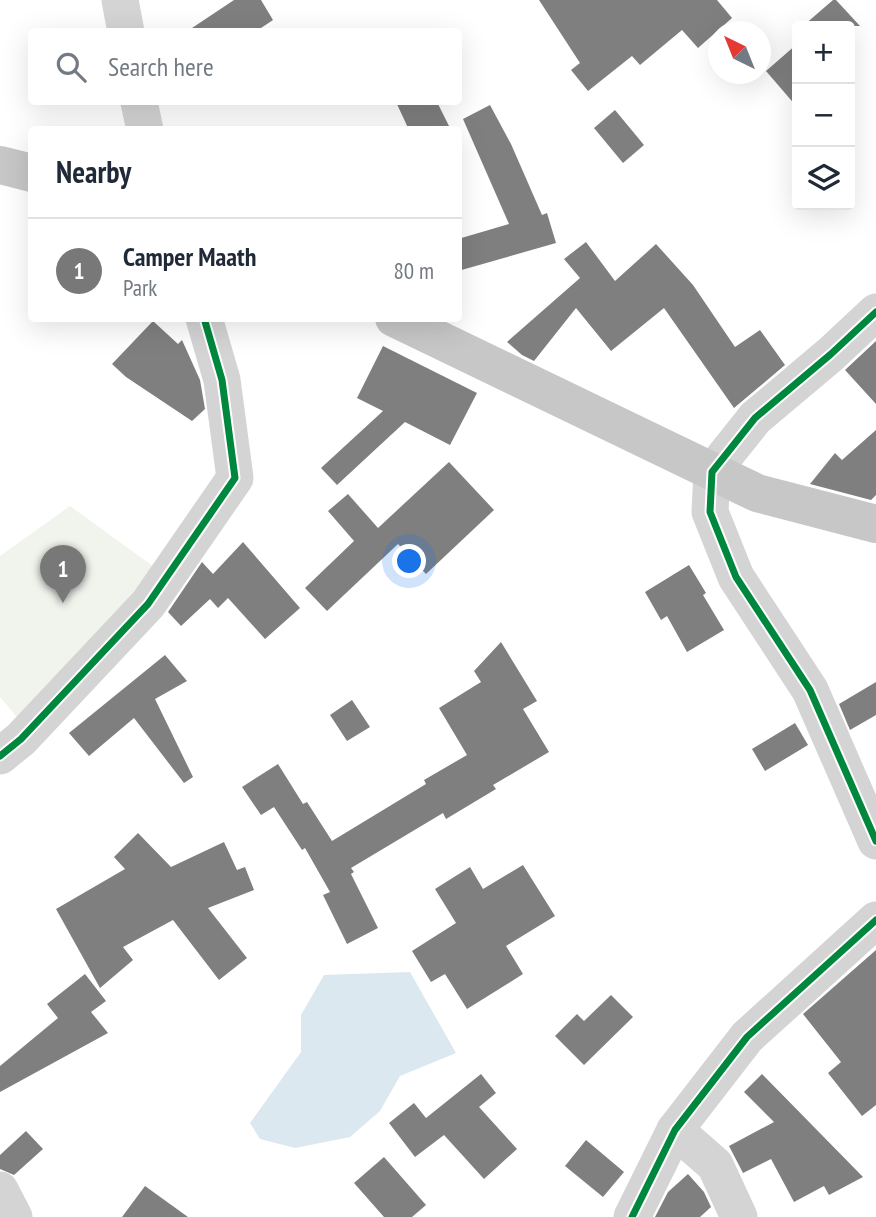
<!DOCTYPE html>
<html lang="en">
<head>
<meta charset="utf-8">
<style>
	body { margin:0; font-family:"PT Sans Narrow",sans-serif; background:#f2f2f3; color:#1f2937 }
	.controls { position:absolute; right:21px; top:21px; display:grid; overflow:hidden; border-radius:7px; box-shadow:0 7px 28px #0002 }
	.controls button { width:63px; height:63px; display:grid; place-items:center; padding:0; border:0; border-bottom:2px solid #e0e1e3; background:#fff; color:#1f2937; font:35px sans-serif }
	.compass { position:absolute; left:708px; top:21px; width:63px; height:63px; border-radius:50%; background:#fff; box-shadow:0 7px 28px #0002; rotate:317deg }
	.you { position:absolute; left:410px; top:562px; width:24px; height:24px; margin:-18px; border:5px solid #fff; border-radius:50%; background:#1a73e8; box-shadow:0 0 0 10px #1a73e833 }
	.badge { display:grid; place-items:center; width:46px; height:46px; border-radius:50%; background:#787878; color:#fff; font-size:23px; font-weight:700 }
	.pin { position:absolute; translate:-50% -58px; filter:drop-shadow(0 2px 4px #0008) }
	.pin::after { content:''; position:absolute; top:37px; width:24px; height:21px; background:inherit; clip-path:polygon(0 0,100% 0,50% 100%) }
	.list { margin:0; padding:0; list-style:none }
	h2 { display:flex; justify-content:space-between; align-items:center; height:91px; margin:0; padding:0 28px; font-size:30px }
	h2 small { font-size:23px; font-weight:400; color:#747a83 }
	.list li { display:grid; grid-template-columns:46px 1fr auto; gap:21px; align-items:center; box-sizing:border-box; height:105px; padding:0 28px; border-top:2px solid #e0e1e3 }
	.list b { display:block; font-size:26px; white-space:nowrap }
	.list p { margin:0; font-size:23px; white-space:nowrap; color:#747a83 }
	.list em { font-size:23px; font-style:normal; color:#747a83 }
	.icon { flex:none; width:38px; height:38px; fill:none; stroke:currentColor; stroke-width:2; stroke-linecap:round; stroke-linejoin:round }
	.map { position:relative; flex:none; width:876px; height:1217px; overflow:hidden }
	.search { position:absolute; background:#fff; box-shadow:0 7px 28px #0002; left:28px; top:28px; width:434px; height:77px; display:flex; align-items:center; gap:18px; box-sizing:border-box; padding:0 24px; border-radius:7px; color:#747a83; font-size:26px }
	.panel { position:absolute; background:#fff; box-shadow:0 7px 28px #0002; left:28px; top:126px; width:434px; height:196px; border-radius:7px }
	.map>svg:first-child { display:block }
</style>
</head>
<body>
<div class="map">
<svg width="876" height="1217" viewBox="0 0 876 1217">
	<rect width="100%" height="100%" fill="#fff"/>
	<polygon fill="#f1f4ed" points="70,506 154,567 97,638 17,717 0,697 0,556"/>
	<polygon fill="#dbe8ef" points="410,972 456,1053 400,1076 380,1111 350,1137 295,1148 260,1139 250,1123 301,1052 301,1015 324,975"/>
	<g fill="#7f7f7f">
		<polygon points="234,0 261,0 273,20 255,32 186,32"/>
		<polygon points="539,0 717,0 732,18 698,48 682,30 640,65 632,56 588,91 571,70 580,63"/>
		<polygon points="833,0 836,0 860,26 803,26"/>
		<polygon points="797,44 797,107 766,71"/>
		<polygon points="396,102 437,102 451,130 409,130"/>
		<polygon points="490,105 511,144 542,215 547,213 556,243 458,271 458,239 509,224 463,119"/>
		<polygon points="615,110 644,145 623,163 594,128"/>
		<polygon points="586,242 615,281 656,244 693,285 735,347 760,330 785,365 734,408 664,308 611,351 576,308 534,361 522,355 507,342 580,278 564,259"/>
		<polygon points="153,321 178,344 182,340 200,380 205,409 192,421 126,377 112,364"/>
		<polygon points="876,341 876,404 845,370"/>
		<polygon points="383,346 477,393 450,445 405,422 337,485 321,468 383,411 357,398"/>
		<polygon points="876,430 876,495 871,500 810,484 835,453 842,460"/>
		<polygon points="449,462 494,510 426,574 398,544 327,611 305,588 354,541 328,511 348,494 378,528"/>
		<polygon points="243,542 300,608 265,639 228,598 218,608 210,599 181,626 168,612 202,562 213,574"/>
		<polygon points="689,565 706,593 703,595 724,630 687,652 667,616 661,620 645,592"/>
		<polygon points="501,642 537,701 523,709 549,752 493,785 496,789 446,819 443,813 351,868 354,872 351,874 378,928 347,944 323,895 330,892 305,848 302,850 274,807 261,815 242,787 278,764 303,804 307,802 332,841 426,784 424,780 467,755 439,708 481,682 474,671"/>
		<polygon points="165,655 187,681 155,699 193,777 184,783 134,718 89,756 69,733"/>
		<polygon points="876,682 876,715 850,730 839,704"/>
		<polygon points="352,700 370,727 347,741 330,715"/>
		<polygon points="795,723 808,745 765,771 752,749"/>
		<polygon points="138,833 171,867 224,842 237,870 245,867 254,890 208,908 247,958 219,980 173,920 123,947 133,960 100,988 56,909 125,869 114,857"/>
		<polygon points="523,865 555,916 506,946 523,974 467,1009 445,974 431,982 412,951 456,923 435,889 470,867 483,889"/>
		<polygon points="876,950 876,1105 862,1116 828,1073 841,1062 803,1014"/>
		<polygon points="85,974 106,1001 91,1012 108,1033 0,1092 0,1066 58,1018 47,1004"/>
		<polygon points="611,995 633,1017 584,1065 555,1036 577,1014 584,1021"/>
		<polygon points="481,1074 496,1093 479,1107 517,1149 484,1179 444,1135 415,1157 389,1123 414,1103 426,1118"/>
		<polygon points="762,1074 863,1177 829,1195 824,1186 794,1202 771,1159 743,1173 729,1146 774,1122 744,1092"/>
		<polygon points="26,1131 43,1149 14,1175 0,1169 0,1155"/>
		<polygon points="586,1140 624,1172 603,1197 565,1166"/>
		<polygon points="384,1157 426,1205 412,1217 384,1217 354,1183"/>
		<polygon points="688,1174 704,1192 711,1207 700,1217 655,1217 668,1192"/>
		<polygon points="145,1186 188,1217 122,1217"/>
	</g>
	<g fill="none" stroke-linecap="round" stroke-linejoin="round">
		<g stroke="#d4d4d4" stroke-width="37">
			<polyline points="120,0 126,32"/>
			<polyline points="139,102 145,130"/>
			<polyline points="876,312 831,354 755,418 712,472 710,512 736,577 810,690 876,841"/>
			<polyline points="0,756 21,739 148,604 235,478 222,380 204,318"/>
			<polyline points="675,1130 715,1165 739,1217"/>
			<polyline points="0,1190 14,1217"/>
			<polyline points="632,1217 675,1130 747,1037 876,920"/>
		</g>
		<g stroke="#c7c7c7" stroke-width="38">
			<polyline points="0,165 32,173"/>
			<polyline points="394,318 757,493 876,524"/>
		</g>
		<g stroke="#fff" stroke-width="11">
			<g id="cycleway">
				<polyline points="876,312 831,354 755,418 712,472 710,512 736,577 810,690 876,841"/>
				<polyline points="0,756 21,739 148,604 235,478 222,380 204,318"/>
				<polyline points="632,1217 675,1130 747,1037 876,920"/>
			</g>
		</g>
		<use href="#cycleway" stroke="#00873e" stroke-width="7"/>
	</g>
</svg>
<div class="controls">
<button>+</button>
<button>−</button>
<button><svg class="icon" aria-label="layers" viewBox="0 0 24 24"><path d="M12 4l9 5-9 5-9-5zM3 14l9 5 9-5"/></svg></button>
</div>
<svg class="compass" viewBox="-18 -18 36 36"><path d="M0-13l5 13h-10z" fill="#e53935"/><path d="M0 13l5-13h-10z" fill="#747a83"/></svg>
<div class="you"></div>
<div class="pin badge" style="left:63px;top:603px">1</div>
<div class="search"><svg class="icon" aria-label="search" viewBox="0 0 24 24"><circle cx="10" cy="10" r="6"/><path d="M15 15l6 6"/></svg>Search here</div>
<section class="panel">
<h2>Nearby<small></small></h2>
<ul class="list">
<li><span class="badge">1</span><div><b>Camper Maath</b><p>Park</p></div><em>80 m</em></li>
</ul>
</section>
</div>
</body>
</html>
